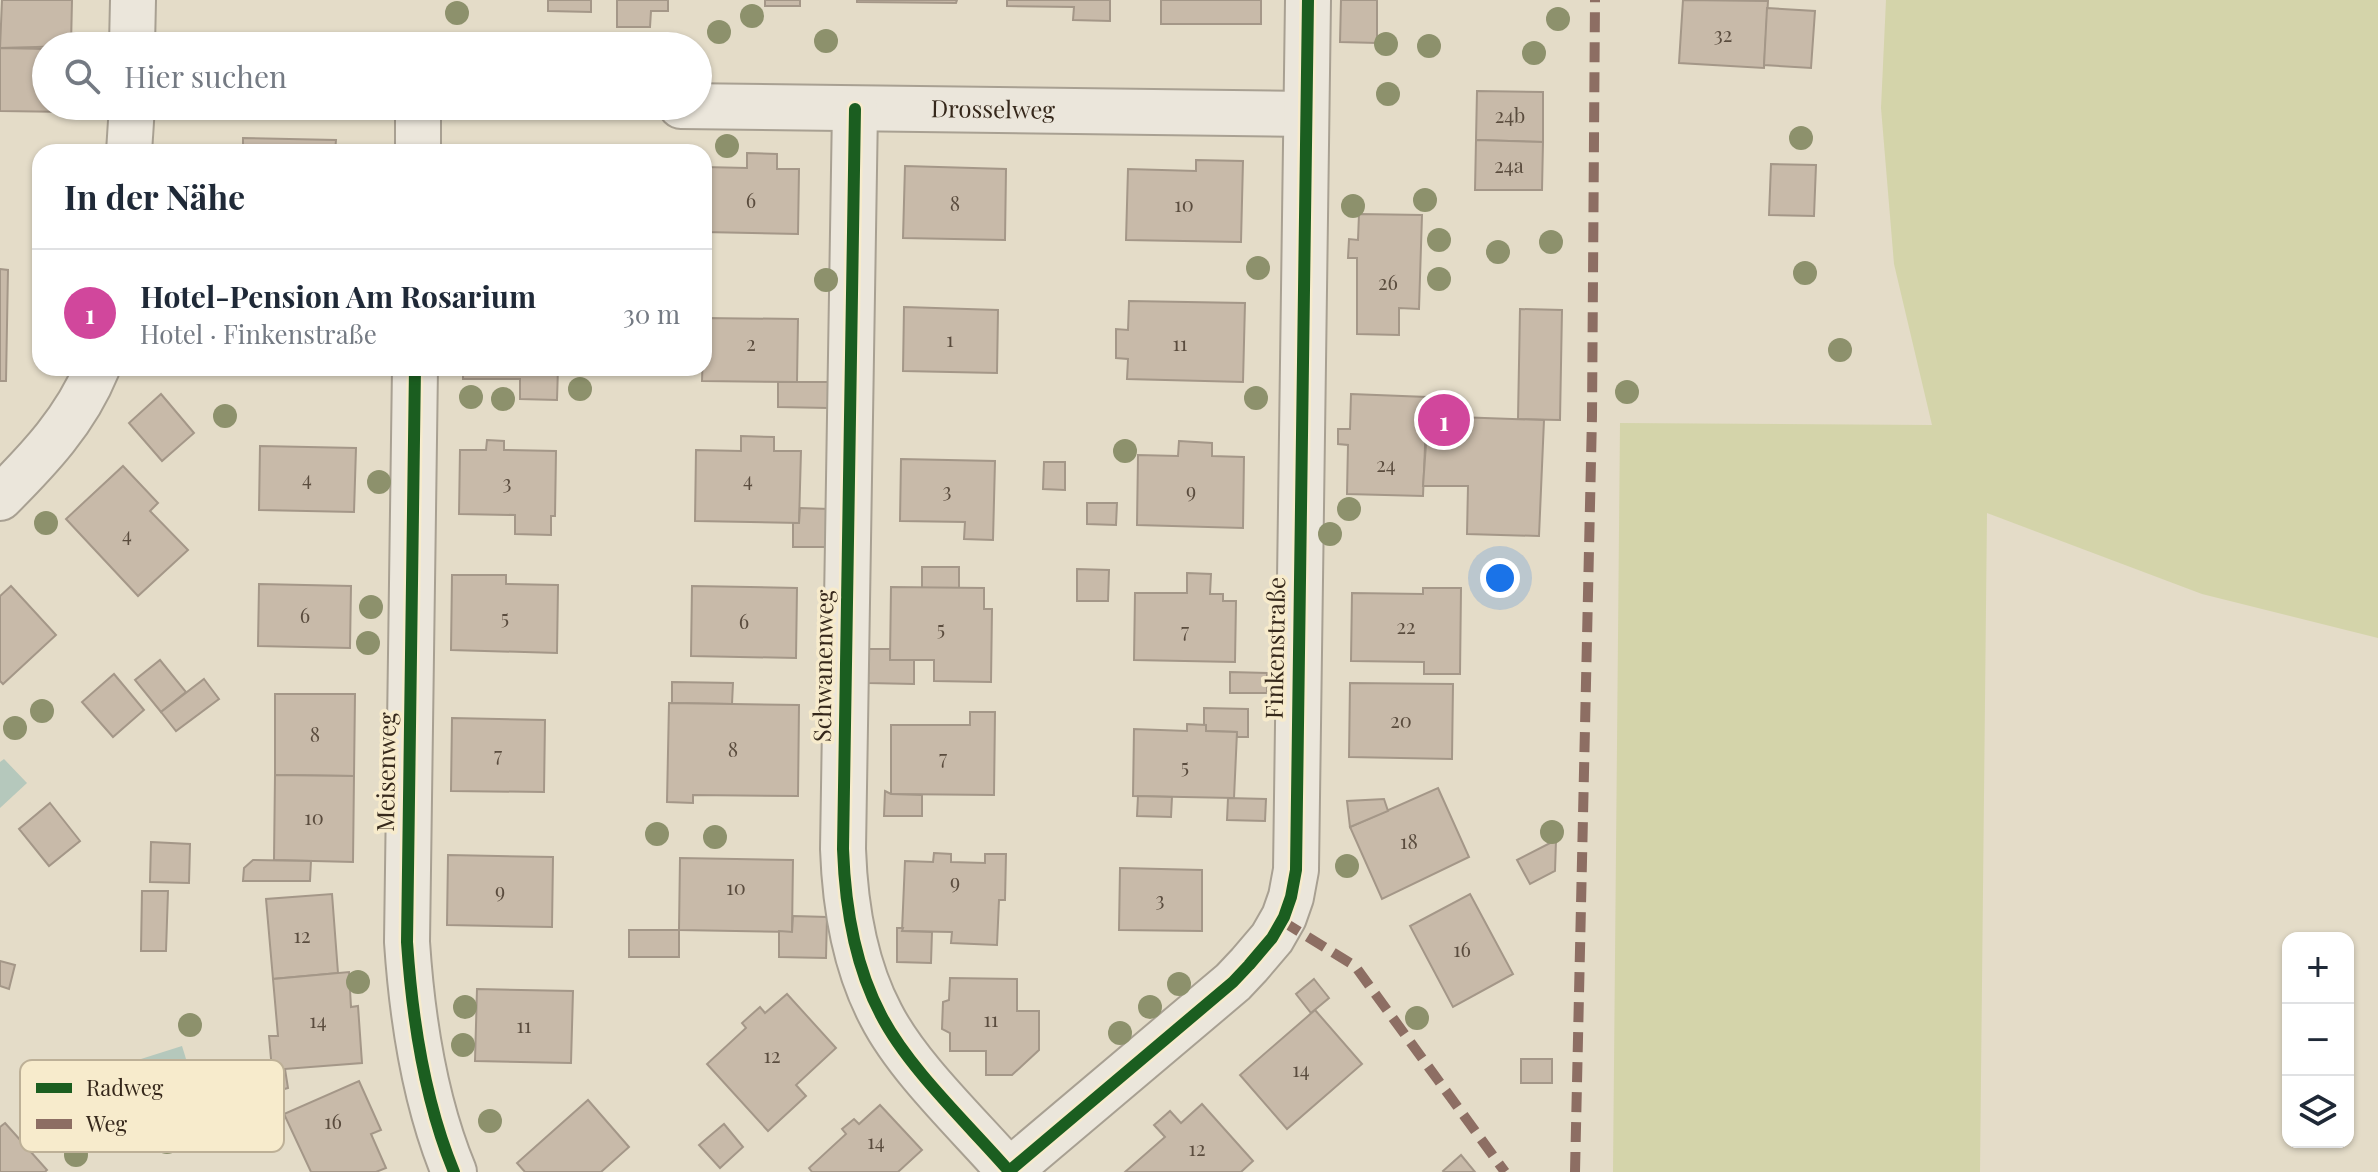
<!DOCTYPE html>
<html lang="de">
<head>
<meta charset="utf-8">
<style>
	body { margin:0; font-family:"Playfair Display",serif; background:#f2f2f3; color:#1f2937 }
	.controls { position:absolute; right:24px; bottom:24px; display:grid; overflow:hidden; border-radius:16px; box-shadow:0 2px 6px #0004 }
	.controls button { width:72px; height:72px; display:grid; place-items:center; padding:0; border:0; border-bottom:2px solid #e0e1e3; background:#fff; color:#1f2937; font:40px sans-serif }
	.you { position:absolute; left:1500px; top:578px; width:28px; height:28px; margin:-20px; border:6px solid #fff; border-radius:50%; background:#1a73e8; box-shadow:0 0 0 12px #1a73e833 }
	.badge { display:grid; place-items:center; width:52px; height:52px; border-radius:50%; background:#736758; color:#fff; font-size:26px; font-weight:700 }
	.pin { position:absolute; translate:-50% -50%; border:4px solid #fff; box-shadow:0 2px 8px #0006 }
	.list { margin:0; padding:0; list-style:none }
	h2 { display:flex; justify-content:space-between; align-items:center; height:104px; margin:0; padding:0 32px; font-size:34px }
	h2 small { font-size:26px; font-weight:400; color:#747a83 }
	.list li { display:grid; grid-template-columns:52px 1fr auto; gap:24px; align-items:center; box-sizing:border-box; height:128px; padding:0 32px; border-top:2px solid #e0e1e3 }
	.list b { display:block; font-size:30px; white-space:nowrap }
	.list p { margin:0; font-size:26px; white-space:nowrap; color:#747a83 }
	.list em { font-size:26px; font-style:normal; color:#747a83 }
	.icon { flex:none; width:44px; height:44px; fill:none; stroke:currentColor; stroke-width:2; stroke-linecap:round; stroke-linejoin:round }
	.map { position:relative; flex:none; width:2378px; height:1172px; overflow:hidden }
	.search { position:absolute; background:#fff; box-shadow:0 2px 6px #0004; left:32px; top:32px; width:680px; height:88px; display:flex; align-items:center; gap:20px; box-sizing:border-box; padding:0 28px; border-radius:44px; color:#747a83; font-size:30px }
	.panel { position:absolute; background:#fff; box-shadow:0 2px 6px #0004; left:32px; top:144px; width:680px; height:232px; border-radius:24px }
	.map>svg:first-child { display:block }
</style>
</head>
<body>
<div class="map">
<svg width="2378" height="1172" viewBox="0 0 2378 1172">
	<rect width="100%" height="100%" fill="#e4dcc8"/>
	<polygon fill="#d4d4aa" points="1886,0 2378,0 2378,638 2202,594 1987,513 1980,1172 1613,1172 1620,423 1932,425 1894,264 1881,108"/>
	<g fill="#b5c8bc">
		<polygon points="4,759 27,783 0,808 0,762"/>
		<polygon points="182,1046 195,1088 135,1106 122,1065"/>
	</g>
	<g fill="#c8baa9" stroke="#a49788" stroke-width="2">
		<polygon points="2,0 72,0 71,46 0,48"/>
		<polygon points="548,0 591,0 591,12 548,11"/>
		<polygon points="617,0 668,0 668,11 651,11 650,27 617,27"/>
		<rect x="765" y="0" width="35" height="6"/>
		<polygon points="857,0 957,0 956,3 857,2"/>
		<polygon points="1007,0 1110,0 1110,21 1073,20 1074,7 1007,6"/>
		<rect x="1161" y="0" width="100" height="24"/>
		<polygon points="1341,0 1377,0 1377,43 1340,42"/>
		<polygon points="1683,0 1768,1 1764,68 1679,63"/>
		<polygon points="1767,8 1815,11 1811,68 1764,65"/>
		<polygon points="0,48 46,49 46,106 70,106 70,112 0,111"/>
		<polygon points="1477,91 1543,92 1543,142 1476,140"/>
		<polygon points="243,138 336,140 335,152 243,152"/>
		<polygon points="1476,140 1543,142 1542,190 1475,190"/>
		<polygon points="747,153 777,154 777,169 799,169 798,234 704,232 704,167 747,168"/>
		<polygon points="1196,160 1243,161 1241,242 1126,240 1128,169 1196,171"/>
		<polygon points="1771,164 1816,165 1814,216 1769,215"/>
		<polygon points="905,166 1006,169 1005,240 903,238"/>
		<polygon points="1359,214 1422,215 1419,309 1399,308 1399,335 1357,334 1357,258 1348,258 1349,239 1358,240"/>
		<polygon points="0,269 8,270 6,381 0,381"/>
		<polygon points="1129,301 1245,303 1243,382 1127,379 1128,359 1116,358 1116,329 1128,330"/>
		<polygon points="904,307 998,310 997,373 903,371"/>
		<polygon points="1520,309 1562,310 1560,420 1518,419"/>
		<polygon points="704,318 798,319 797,382 702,381"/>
		<polygon points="463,368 558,368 557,400 520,399 520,379 463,379"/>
		<polygon points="778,382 828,382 828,408 778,407"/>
		<polygon points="161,394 194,433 162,461 129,423"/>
		<polygon points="1351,394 1427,397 1423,496 1347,494 1348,445 1338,444 1338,429 1350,429"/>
		<polygon points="1457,417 1544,420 1539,536 1467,534 1468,486 1423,486 1426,444 1458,445"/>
		<polygon points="741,436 774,437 774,451 801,451 799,523 695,521 696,450 741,451"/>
		<polygon points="487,440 504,441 504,450 556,451 555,516 551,516 551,535 515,534 515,515 459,514 460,450 486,450"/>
		<polygon points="1179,441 1212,443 1212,456 1244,457 1243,528 1137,525 1138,455 1178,456"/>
		<polygon points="260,446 356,448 354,512 259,510"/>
		<polygon points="901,459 995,461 993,540 964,539 965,522 900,521"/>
		<polygon points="1044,462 1065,462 1065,490 1043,489"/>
		<polygon points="123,466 158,503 150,511 188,550 138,596 66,519"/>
		<polygon points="1087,503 1117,503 1116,525 1087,524"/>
		<polygon points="800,508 829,509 828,547 793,547 793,523 799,523"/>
		<rect x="922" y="567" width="37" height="21"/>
		<polygon points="1077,569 1109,570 1108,601 1077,601"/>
		<polygon points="1187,573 1211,574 1210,594 1223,594 1223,601 1236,601 1235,662 1134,660 1135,593 1187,593"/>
		<polygon points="452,575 506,575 506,584 558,585 557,653 451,650"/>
		<polygon points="259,584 351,586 350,648 258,646"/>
		<polygon points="11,586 56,635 3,684 0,681 0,596"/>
		<polygon points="692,586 797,588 796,658 691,656"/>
		<polygon points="891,587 984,588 984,609 992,609 991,682 934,681 934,660 890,660"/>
		<polygon points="1423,588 1461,588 1460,674 1424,674 1424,662 1351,661 1352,593 1423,594"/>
		<polygon points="869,649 890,649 890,660 914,660 914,684 868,683"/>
		<polygon points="160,660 186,692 161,712 135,680"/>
		<polygon points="1230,672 1267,673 1267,693 1230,693"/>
		<polygon points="114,674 144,710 113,737 82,702"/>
		<polygon points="204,679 219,699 176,731 161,712"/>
		<polygon points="672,682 733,683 732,704 672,703"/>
		<polygon points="1350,683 1453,684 1452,759 1349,757"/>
		<polygon points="275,694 355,694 354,776 275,775"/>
		<polygon points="669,703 799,705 798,796 693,795 693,803 667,802"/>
		<polygon points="1204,708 1248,709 1248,737 1237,737 1237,732 1206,731 1206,725 1204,725"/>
		<polygon points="970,712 995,712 994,795 891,794 891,725 970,725"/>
		<polygon points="452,718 545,720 544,792 451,791"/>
		<polygon points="1187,724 1206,725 1206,731 1237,732 1234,798 1133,796 1134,729 1187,731"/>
		<polygon points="275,775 354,776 353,862 274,860"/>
		<polygon points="1438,788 1469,857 1382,899 1350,827"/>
		<polygon points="885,791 891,794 922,795 922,816 884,816"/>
		<polygon points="1138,796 1172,797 1171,817 1137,816"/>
		<polygon points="1228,798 1266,799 1265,821 1227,820"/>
		<polygon points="1384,799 1388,811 1350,827 1347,801"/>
		<polygon points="50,803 80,841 49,866 19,829"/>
		<polygon points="1556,840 1555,871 1530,884 1517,860"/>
		<polygon points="151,842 190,844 189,883 150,882"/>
		<polygon points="934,853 951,854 951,862 985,863 985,854 1006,854 1005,900 999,900 997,945 951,943 952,932 902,931 905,861 933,862"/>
		<polygon points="448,855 553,857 552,927 447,925"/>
		<polygon points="680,858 793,860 792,932 679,930"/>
		<polygon points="253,860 311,861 310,881 243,881 244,868"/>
		<polygon points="1120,868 1202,870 1202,931 1119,930"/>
		<polygon points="142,891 168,891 166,951 141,951"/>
		<polygon points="332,894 338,973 273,979 266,899"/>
		<polygon points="1470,894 1513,974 1453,1007 1410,926"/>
		<polygon points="793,916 827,917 826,958 779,957 779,931 792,932"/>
		<polygon points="897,928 903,928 902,931 932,932 931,963 897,962"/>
		<rect x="629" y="930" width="50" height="27"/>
		<polygon points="0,961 15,965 9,989 0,986"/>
		<polygon points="349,972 351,1007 358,1006 362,1063 272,1070 269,1036 278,1036 273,979"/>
		<polygon points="950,978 1017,979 1017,1011 1039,1011 1039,1050 1012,1075 986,1075 986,1051 950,1051 950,1033 942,1029 943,1002 949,1000"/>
		<polygon points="1314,979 1329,998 1311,1013 1296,994"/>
		<polygon points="477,989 573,991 571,1063 475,1061"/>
		<polygon points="787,994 836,1048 796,1085 806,1096 768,1131 707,1064 746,1028 742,1023 760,1007 765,1013"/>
		<polygon points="1315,1010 1362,1064 1287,1129 1240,1075"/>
		<rect x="1521" y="1059" width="31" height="24"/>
		<polygon points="272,1065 272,1070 285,1069 288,1088 221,1107 215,1081"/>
		<polygon points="359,1081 381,1130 371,1134 386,1168 376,1172 311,1172 284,1114"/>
		<polygon points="588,1100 629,1147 601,1172 525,1172 517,1163"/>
		<polygon points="1202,1104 1253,1161 1241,1172 1125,1172 1165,1137 1154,1125 1161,1119 1170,1111 1181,1123"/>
		<polygon points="880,1105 922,1150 898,1172 812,1172 809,1168 846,1134 842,1129 854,1119 859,1124"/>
		<polygon points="5,1123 47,1170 45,1172 0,1172 0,1127"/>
		<polygon points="724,1124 743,1147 720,1168 699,1145"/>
		<polygon points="1461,1155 1475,1172 1444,1172 1443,1171"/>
	</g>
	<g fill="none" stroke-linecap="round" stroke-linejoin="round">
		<g stroke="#a8a092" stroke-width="48">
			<g id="minor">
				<polyline points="132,46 133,0"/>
				<path id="s1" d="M681 106 1306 114"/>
				<path d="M855 109 843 849C845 906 854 964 881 1015 908 1068 969 1125 1009 1171"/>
				<polyline points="129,152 132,106"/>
				<polyline points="418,152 418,106"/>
				<path d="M415 368 407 942C412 1017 425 1102 454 1172"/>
				<path d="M0 498C39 459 76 420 97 368"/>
				<polyline points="1008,1172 1233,982 1249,965 1272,938 1284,917 1291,897 1296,870 1308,0"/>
			</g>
		</g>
		<use href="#minor" stroke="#ebe6db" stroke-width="44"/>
		<g stroke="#8d6e63" stroke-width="10" stroke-dasharray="20 10" stroke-linecap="butt">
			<polyline points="1282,921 1355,966 1505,1172"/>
			<polyline points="1575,1172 1592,416 1595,0"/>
		</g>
		<g stroke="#f7ebcc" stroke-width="17">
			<g id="cycleway">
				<path d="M855 109 843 849C845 906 854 964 881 1015 908 1068 969 1125 1009 1171"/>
				<path d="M415 368 407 942C412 1017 425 1102 454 1172"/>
				<polyline points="1008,1172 1233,982 1249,965 1272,938 1284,917 1291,897 1296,870 1308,0"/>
			</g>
		</g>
		<use href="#cycleway" stroke="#1b5e20" stroke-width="12"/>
	</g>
	<g fill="#8d916c">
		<circle cx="457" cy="13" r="12"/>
		<circle cx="752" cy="16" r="12"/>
		<circle cx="1558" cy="19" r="12"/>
		<circle cx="719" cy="32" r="12"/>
		<circle cx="826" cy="41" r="12"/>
		<circle cx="1386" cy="44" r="12"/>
		<circle cx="1429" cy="46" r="12"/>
		<circle cx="1534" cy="53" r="12"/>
		<circle cx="1388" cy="94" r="12"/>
		<circle cx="1801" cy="138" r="12"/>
		<circle cx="727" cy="146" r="12"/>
		<circle cx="1425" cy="200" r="12"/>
		<circle cx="1353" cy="206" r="12"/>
		<circle cx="1439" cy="240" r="12"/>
		<circle cx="1551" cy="242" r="12"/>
		<circle cx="1498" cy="252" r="12"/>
		<circle cx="1258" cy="268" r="12"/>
		<circle cx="1805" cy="273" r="12"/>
		<circle cx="1439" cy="279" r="12"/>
		<circle cx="826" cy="280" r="12"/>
		<circle cx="1840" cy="350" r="12"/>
		<circle cx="580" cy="389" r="12"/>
		<circle cx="1627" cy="392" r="12"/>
		<circle cx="471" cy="397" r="12"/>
		<circle cx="1256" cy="398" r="12"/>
		<circle cx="503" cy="399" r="12"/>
		<circle cx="225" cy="416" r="12"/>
		<circle cx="1125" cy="451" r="12"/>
		<circle cx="379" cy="482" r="12"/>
		<circle cx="1349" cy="509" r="12"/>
		<circle cx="46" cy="523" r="12"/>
		<circle cx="1330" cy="534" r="12"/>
		<circle cx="371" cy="607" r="12"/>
		<circle cx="368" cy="643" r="12"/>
		<circle cx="42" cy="711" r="12"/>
		<circle cx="15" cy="728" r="12"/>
		<circle cx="1552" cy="832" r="12"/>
		<circle cx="657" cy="834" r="12"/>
		<circle cx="715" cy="837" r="12"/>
		<circle cx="1347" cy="866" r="12"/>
		<circle cx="358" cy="982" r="12"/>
		<circle cx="1179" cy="984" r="12"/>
		<circle cx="465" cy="1007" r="12"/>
		<circle cx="1150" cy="1007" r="12"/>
		<circle cx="1417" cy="1018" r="12"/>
		<circle cx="190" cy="1025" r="12"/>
		<circle cx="1120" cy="1033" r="12"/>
		<circle cx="463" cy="1045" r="12"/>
		<circle cx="490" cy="1121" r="12"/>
		<circle cx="167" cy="1142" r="12"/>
		<circle cx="76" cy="1155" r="12"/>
	</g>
	<g text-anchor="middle" stroke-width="7" stroke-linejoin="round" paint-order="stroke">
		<g font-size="20" fill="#5a4c3e">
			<text x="1723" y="42">32</text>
			<text x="1510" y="123">24b</text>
			<text x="1509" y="173">24a</text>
			<text x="751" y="208">6</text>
			<text x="955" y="211">8</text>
			<text x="1184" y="212">10</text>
			<text x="1388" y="290">26</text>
			<text x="950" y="347">1</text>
			<text x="751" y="351">2</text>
			<text x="1180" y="351">11</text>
			<text x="1386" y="472">24</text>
			<text x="307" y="486">4</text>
			<text x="748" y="487">4</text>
			<text x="507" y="490">3</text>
			<text x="947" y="498">3</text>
			<text x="1191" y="498">9</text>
			<text x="127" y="542">4</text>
			<text x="305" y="623">6</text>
			<text x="505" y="625">5</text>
			<text x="744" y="629">6</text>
			<text x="1406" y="634">22</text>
			<text x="941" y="636">5</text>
			<text x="1185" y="638">7</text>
			<text x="1401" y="728">20</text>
			<text x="315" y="742">8</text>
			<text x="733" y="757">8</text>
			<text x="498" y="762">7</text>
			<text x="943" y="765">7</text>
			<text x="1185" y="774">5</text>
			<text x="314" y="825">10</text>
			<text x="1409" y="849">18</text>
			<text x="955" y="889">9</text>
			<text x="736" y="895">10</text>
			<text x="500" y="898">9</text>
			<text x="1160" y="907">3</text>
			<text x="302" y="943">12</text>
			<text x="1462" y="957">16</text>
			<text x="991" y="1027">11</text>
			<text x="318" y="1028">14</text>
			<text x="524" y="1033">11</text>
			<text x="772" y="1063">12</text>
			<text x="1301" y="1077">14</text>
			<text x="333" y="1129">16</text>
			<text x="876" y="1149">14</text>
			<text x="1197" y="1156">12</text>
		</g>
		<g font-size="24" fill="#36281b" stroke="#f7ebcc">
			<text dy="8" stroke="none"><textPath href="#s1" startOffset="312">Drosselweg</textPath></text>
			<text transform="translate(1276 648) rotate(-89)" y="8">Finkenstraße</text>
			<text transform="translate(824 666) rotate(-89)" y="8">Schwanenweg</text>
			<text transform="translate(387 772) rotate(-89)" y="8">Meisenweg</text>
		</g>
	</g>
	<rect x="20" y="1060" width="264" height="92" rx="12" fill="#f7ebcc" stroke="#bdb097" stroke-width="2"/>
	<rect x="36" y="1083" width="36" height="10" fill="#1b5e20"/>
	<rect x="36" y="1119" width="36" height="10" fill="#8d6e63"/>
	<g font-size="22" fill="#36281b">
		<text x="86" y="1096">Radweg</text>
		<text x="86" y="1132">Weg</text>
	</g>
</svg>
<div class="controls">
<button>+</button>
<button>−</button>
<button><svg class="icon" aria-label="layers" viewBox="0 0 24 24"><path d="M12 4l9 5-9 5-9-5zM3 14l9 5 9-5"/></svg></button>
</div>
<div class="you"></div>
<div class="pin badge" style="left:1444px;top:420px;background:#d1479c">1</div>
<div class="search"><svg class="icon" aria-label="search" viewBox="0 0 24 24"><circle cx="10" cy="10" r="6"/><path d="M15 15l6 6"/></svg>Hier suchen</div>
<section class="panel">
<h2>In der Nähe<small></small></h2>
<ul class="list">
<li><span class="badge" style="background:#d1479c">1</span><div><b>Hotel-Pension Am Rosarium</b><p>Hotel · Finkenstraße</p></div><em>30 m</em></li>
</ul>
</section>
</div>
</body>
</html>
